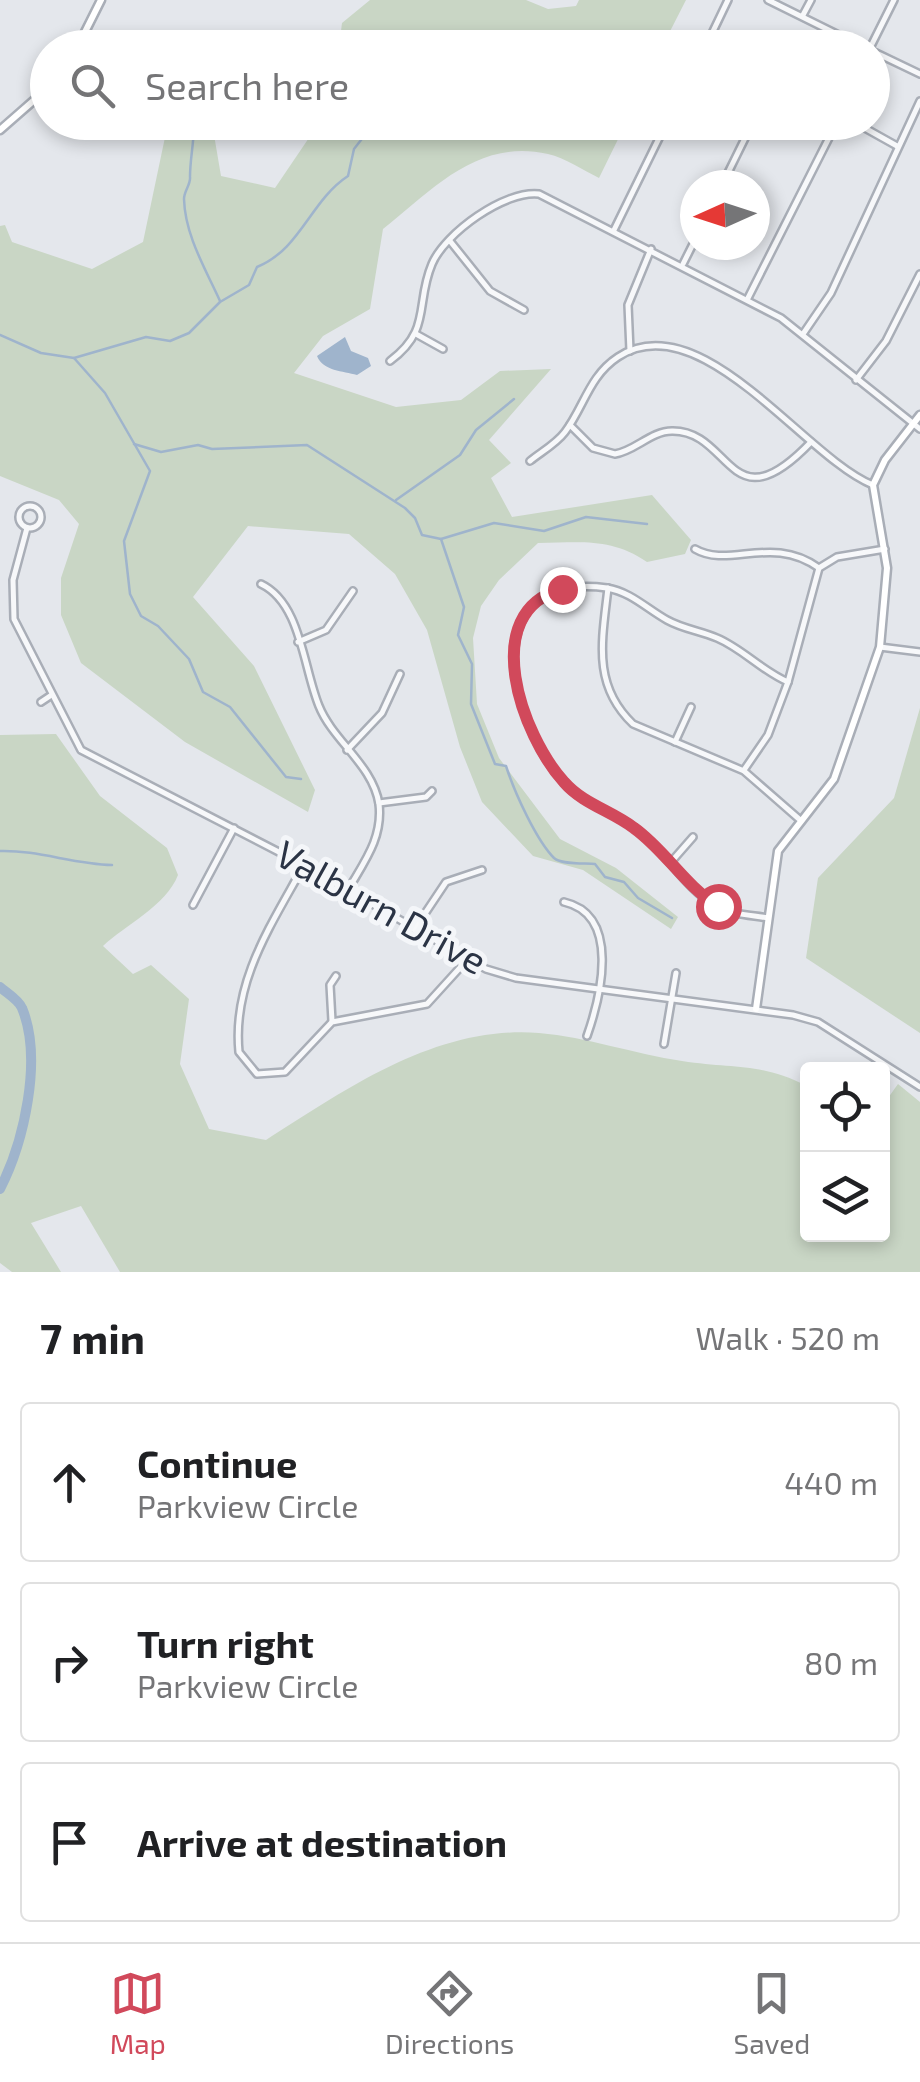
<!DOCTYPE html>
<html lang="en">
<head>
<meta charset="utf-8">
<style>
	body { margin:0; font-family:"Exo 2",sans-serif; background:#f6f6f6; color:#202124 }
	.controls { position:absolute; right:30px; bottom:30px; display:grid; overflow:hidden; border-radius:10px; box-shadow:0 5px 15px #0003 }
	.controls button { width:90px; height:90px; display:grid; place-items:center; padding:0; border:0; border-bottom:2px solid #e0e0e0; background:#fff; color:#202124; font:50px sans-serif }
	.compass { position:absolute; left:680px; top:170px; width:90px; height:90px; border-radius:50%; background:#fff; box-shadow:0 5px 15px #0003; rotate:267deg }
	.stop { position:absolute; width:30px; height:30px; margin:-22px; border:8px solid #d1495b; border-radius:50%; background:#fff }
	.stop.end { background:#d1495b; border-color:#fff; box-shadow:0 2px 10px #0008 }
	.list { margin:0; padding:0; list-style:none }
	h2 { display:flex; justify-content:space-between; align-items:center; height:130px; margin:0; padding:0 40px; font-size:42px }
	h2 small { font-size:32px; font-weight:400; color:#757577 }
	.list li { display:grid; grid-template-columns:65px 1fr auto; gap:30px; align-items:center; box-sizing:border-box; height:160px; margin:0 20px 20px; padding:0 20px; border:2px solid #e0e0e0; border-radius:10px }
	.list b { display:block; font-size:38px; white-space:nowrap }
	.list p { margin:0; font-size:32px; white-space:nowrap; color:#757577 }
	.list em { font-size:32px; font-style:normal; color:#757577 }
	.icon { flex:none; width:55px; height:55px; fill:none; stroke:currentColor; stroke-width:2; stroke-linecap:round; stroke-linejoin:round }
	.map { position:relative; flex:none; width:920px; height:1272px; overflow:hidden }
	.search { position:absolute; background:#fff; box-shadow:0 5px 15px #0003; left:30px; right:30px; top:30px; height:110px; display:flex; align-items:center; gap:25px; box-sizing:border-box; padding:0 35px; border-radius:55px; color:#757577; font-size:38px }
	.sheet { height:670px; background:#fff }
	nav { display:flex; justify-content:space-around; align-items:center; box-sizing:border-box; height:140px; border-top:2px solid #e0e0e0; background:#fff; font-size:28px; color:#757577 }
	nav a { display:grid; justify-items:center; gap:5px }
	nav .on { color:#d1495b }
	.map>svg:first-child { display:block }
</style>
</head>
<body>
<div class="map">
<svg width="920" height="1272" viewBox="0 0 920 1272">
	<rect width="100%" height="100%" fill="#e4e7ec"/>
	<g fill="#c9d6c5">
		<polygon points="370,0 526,0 548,9 576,6 579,0 686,0 662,47 339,47 342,23"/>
		<path d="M168 123H212L221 176 275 188 319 123H626L599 178C583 170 565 158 548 154 478 138 433 189 383 229L370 309 323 336 294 373 396 407 461 400 500 371 551 369 489 440 511 463 491 478 512 517 652 495 691 540 685 554 647 562C610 537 580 543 538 543L499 580 481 606 473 638 477 704 499 758 560 839 616 868 678 917 671 929 583 870 533 856 482 802 460 747 427 630 395 574 349 534 248 526 193 597 254 666 315 790 308 812 185 742 81 663 61 615V578L79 524 59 500 0 476V226L5 225 12 242 92 269 143 242Z"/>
		<polygon points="920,708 920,1033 806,958 818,878 894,798"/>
		<path d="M56 734 100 796 167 848 178 875C166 906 125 925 103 946L133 974 151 965 189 999 180 1064 209 1129 266 1140C348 1088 437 1025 539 1033 587 1037 634 1054 682 1061 733 1069 759 1062 807 1086L808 1234H882L883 1105 898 1084 920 1102V1272H120L81 1206 31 1223 61 1272H12L0 1263V735Z"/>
	</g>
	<path fill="#9fb4cc" d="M345 337 351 351 368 358 371 366 357 375C343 371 323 371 317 356Z"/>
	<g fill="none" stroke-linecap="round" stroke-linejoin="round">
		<g stroke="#9fb4cc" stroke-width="2.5">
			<path d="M194 124C194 143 190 159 190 177 191 184 184 191 184 199 185 235 205 268 220 301"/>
			<path d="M0 335 41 353 74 358 146 337 170 341 189 333 220 302 249 285 257 267C301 249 310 201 348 176L354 149 375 122"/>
			<polyline points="74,358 105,393 150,471 124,541 130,594 141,616 158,626 189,659 203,692 230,707 286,777 301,779"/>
			<path d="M134 444 161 452 198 445 212 449 307 445 405 508 415 518 422 535 441 539 464 607 458 635 472 664 471 704 495 764 506 766C515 794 537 841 554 858 562 865 585 863 595 864L605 877 624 882 638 898 672 918"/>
			<polyline points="396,500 460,455 476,430 514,399"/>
			<polyline points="441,539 494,523 544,531 586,517 647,524"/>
			<path d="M0 851C38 850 73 864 112 865"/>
		</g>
		<path stroke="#9fb4cc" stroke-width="10" d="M0 987C7 993 19 1000 22 1008 43 1059 24 1142 0 1189"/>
		<g stroke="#a9aeb7" stroke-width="10">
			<g id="street">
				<polyline points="768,0 865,48"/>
				<polyline points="803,15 811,0"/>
				<polyline points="705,48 728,0"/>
				<polyline points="870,48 894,0"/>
				<polyline points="872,51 920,74"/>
				<polyline points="854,122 897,146"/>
				<polyline points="722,185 753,122"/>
				<polyline points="614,230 667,122"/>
				<polyline points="450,241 490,291 524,310"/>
				<polyline points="683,264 695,240"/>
				<polyline points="748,298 837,122"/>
				<polyline points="416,334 443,349"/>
				<polyline points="803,334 831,293 920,101"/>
				<polyline points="630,351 628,305 651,249"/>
				<path d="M390 361C432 330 415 304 432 264 445 233 505 190 539 194L781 318 920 429"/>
				<polyline points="856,380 886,341 920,274"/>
				<path d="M570 425 593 448 615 454C635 451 651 431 672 431 732 430 729 528 811 442"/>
				<path d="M530 461C541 452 556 444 565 432 584 407 589 376 618 357 701 303 805 458 873 485"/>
				<circle cx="30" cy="517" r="11"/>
				<polyline points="27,528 13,580 14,619 81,750 304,865 486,969 516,978 793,1015 818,1022 920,1087"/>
				<path d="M695 549C729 569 772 534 819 568"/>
				<path d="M261 584C301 603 303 667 319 706 333 741 373 765 379 804 383 838 364 862 348 890"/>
				<path d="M608 588C602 641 592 685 633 724L744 771 799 819"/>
				<polyline points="298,642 326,630 353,591"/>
				<polyline points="880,647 920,652"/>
				<polyline points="41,702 50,696"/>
				<polyline points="675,742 691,707"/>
				<polyline points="347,750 382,713 400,674"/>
				<polyline points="744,770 768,735 788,682 819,568 837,557 885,549"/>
				<polyline points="379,803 426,797 432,791"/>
				<polyline points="672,861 693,837"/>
				<path d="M304 865C272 924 232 981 239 1052L257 1074 285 1072 332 1022 427 1004 467 960"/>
				<path d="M564 902C621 915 601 996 587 1036"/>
				<polyline points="193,905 234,828"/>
				<path d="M768 918C751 915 732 915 716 906 684 888 664 849 634 827 611 811 582 804 563 782 507 717 475 571 607 588 631 592 647 609 667 620 683 629 701 631 717 638 743 649 762 671 788 682"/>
				<polyline points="414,930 446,882 482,870"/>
				<polyline points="332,1021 330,985 336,976"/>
				<polyline points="664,1044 676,973"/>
			</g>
		</g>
		<g stroke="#a9aeb7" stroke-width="11">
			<g id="secondary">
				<polyline points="77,48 101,0"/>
				<polyline points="0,130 48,88"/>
				<polyline points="756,1009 778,851 834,779 880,647 887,568 873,485 885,460 920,415"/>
			</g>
		</g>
		<use href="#street" stroke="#f7f8fa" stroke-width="5"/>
		<use href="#secondary" stroke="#fff" stroke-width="6"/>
	</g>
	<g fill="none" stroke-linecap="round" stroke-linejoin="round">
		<path stroke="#d1495b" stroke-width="12" d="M562 589C477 612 522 736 564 782 583 804 612 811 634 828 665 850 685 886 718 906"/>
	</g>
	<g text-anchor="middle" stroke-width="10" stroke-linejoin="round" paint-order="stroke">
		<g font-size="38" fill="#2b3445" stroke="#f4f6f9">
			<text transform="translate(381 908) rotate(29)" y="13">Valburn Drive</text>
		</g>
	</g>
</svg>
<div class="controls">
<button><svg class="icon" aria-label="locate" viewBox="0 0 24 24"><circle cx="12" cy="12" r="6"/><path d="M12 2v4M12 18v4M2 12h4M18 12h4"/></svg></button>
<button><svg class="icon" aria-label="layers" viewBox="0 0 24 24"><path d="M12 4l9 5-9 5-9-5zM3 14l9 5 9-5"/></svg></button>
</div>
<svg class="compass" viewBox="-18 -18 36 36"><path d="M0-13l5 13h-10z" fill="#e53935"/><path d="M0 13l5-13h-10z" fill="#757577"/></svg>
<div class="stop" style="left:718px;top:906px"></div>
<div class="stop end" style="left:562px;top:589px"></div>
<div class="search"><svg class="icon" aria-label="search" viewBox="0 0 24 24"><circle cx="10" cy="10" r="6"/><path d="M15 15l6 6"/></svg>Search here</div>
</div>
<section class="sheet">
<h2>7 min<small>Walk · 520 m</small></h2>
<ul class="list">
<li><svg class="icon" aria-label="ahead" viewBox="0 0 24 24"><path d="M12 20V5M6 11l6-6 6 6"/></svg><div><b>Continue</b><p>Parkview Circle</p></div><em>440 m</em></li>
<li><svg class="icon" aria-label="right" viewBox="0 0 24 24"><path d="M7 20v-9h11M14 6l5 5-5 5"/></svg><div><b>Turn right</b><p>Parkview Circle</p></div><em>80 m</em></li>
<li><svg class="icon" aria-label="arrive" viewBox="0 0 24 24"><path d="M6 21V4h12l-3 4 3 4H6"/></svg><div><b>Arrive at destination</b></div></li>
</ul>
</section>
<nav>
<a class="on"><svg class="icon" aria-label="map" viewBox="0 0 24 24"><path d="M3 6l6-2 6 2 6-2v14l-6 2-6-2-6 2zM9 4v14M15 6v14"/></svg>Map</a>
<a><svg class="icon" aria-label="directions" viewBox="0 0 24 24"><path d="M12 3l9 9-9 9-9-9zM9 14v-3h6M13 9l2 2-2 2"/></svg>Directions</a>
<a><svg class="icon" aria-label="saved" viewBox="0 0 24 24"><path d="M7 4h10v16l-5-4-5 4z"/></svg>Saved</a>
</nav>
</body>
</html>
